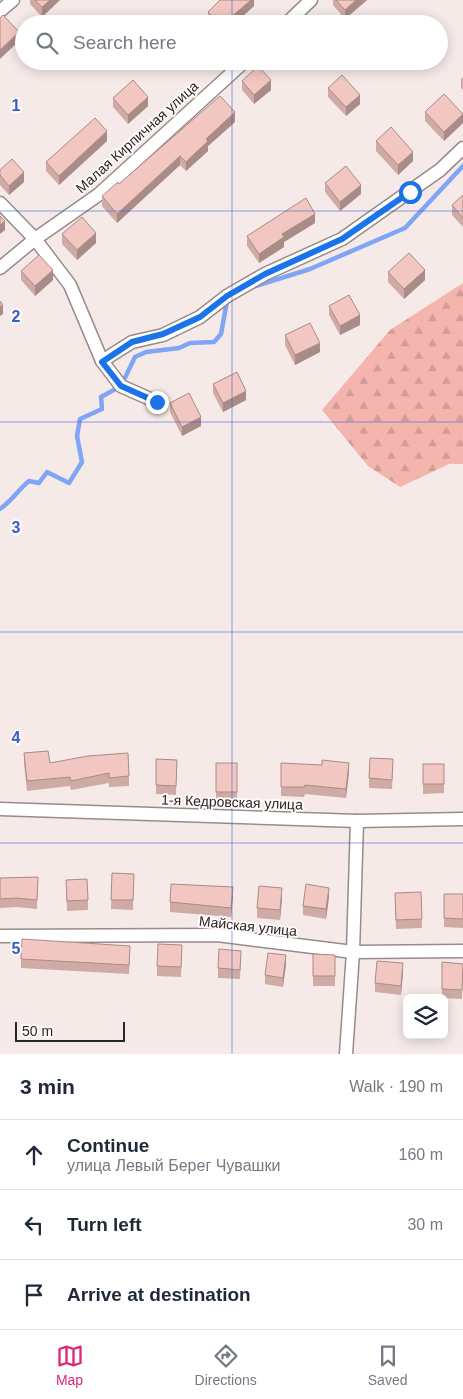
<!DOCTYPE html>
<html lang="en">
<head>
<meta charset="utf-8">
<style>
	body { margin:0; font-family:Arial,sans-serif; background:#f6f6f7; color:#1f2937 }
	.controls { position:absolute; right:15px; bottom:15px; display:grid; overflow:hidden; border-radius:8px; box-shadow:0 2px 12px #0003 }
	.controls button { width:45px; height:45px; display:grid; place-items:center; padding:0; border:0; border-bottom:1px solid #e0e1e3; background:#fff; color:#1f2937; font:25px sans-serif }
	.scale { position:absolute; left:15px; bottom:12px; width:110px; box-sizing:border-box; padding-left:5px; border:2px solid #2a2625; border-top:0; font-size:14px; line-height:18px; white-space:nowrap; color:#2a2625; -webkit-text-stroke:4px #fef9f8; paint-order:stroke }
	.stop { position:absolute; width:15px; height:15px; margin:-11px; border:4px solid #1a73e8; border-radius:50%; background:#fff }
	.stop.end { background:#1a73e8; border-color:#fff; box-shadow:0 1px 5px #0008 }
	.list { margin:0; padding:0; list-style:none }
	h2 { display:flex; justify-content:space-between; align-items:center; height:65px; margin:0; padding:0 20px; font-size:21px }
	h2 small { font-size:16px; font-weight:400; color:#747a83 }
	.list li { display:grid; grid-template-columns:32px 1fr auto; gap:15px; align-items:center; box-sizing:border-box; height:70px; padding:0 20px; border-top:1px solid #e0e1e3 }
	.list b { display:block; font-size:19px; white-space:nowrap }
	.list p { margin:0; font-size:16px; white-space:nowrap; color:#747a83 }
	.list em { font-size:16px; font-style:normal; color:#747a83 }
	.icon { flex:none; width:28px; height:28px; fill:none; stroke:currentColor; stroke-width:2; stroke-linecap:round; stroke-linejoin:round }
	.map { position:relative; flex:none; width:463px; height:1054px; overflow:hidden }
	.search { position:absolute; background:#fff; box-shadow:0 2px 12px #0003; left:15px; right:15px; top:15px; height:55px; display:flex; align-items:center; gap:12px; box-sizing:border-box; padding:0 18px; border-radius:28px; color:#747a83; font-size:19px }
	.sheet { height:275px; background:#fff }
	nav { display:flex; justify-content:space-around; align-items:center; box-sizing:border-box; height:70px; border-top:1px solid #e0e1e3; background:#fff; font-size:14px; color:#747a83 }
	nav a { display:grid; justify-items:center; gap:2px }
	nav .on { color:#db2777 }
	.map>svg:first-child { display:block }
</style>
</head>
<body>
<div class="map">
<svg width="463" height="1054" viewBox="0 0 463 1054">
	<defs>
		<pattern id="forest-firs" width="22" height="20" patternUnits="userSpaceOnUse" patternTransform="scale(1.25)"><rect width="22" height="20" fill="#f3b5ad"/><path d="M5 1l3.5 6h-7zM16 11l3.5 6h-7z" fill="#d09c95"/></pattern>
	</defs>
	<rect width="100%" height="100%" fill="#f5eae8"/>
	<polygon fill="url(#forest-firs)" points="463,283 463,464 449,464 400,487 368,466 322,410 390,330"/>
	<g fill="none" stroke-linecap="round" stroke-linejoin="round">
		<g stroke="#81a5f6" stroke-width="4.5">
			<polyline points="253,287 310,269 405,228 463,166"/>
			<path d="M0 509C12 501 18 490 29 481L39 483 47 472 69 483 82 462 77 436 80 419 102 409 101 397 121 386 135 357 146 352 179 348 190 343 214 342 221 334 227 301"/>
		</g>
		<g stroke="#978c8a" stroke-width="15">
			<g id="street">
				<polyline points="0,11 13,0"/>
				<polyline points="286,24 311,0"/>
				<polyline points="0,203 35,239 70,285 102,361 121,386 157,402"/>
				<polyline points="0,268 35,239 98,195 245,61"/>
				<polyline points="102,361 132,342 163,335 200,317 227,296 265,274 342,239 440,170 463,148"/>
				<polyline points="0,809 357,821 463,819"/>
				<polyline points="0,936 217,935 353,952 463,951"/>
				<polyline points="346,1054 353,952 357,821"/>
			</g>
		</g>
		<use href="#street" stroke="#fff" stroke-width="12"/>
	</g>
	<g fill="#d0aba6">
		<polygon points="30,0 60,0 42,17 30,4"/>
		<polygon points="254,0 254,6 234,24 210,24 208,22 208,12"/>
		<polygon points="333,0 367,0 345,19 333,5"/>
		<polygon points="179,61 191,61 185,67"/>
		<polygon points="463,77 463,90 461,88 461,79"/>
		<polygon points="242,81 271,90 254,104 242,90"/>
		<polygon points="328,88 360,104 346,116 328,97"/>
		<polygon points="113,98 148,106 128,124 113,107"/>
		<polygon points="425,112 463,123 444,141 425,121"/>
		<polygon points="235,122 208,146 208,151 186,171 180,165 117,223 102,206 102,196 119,184"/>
		<polygon points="107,141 59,185 46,171 46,162"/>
		<polygon points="376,141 413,161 398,175 376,151"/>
		<polygon points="0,170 24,182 9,195 0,185"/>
		<polygon points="325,183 361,194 340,211 325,192"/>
		<polygon points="463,195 463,227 452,215 452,205"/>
		<polygon points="315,223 284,242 284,247 259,263 247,246 247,236"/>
		<polygon points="62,234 96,243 77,260 62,244"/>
		<polygon points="21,271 53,280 35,296 21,280"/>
		<polygon points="388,272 425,280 404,299 388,282"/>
		<polygon points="329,306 360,325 340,335 329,315"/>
		<polygon points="285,335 320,352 295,365 285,345"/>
		<polygon points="213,384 246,400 223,412 213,393"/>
		<polygon points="170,403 201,426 182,436 170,412"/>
		<polygon points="24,753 50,763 129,776 129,786 109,787 109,783 71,790 70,786 27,791 24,763"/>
		<polygon points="156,759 177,760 176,795 156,794"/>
		<rect x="216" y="763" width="21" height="38"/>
		<polygon points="281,763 349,772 346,798 305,794 304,797 281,796"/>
		<polygon points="423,764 444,764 444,793 423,794"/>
		<polygon points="393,768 392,789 369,788 369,778"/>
		<polygon points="112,873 134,874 133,910 111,909"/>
		<polygon points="38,877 37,909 16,907 0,908 0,878"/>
		<polygon points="66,880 88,900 88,910 67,911"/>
		<polygon points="421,892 422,928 396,929 395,902"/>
		<polygon points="444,894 463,894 463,928 444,927"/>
		<polygon points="233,896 231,917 170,912 170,902"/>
		<polygon points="329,897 326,919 303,915 303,906"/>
		<polygon points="282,898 280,920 257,918 257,908"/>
		<polygon points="313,954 335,955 335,986 313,986"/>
		<polygon points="130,955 129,974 21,968 21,959"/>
		<polygon points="182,955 181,977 157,976 157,966"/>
		<polygon points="241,960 240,979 218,978 218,968"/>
		<polygon points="442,962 463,964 462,999 442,998"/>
		<polygon points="286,964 283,987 265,984 265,975"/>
		<polygon points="403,973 401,995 375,992 375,983"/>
	</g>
	<g fill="#a98b87">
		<polygon points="50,0 60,0 42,17 42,7"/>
		<polygon points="251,0 254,0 254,6 234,24 223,24"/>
		<polygon points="356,0 367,0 345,19 345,10"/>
		<polygon points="19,32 19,41 0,59 0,50"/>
		<polygon points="185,61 191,61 185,67"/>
		<polygon points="271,80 271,90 254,104 254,95"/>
		<polygon points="360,95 360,104 346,116 346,107"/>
		<polygon points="148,97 148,106 128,124 128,115"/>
		<polygon points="235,112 235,122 208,146 208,151 186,171 186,162 206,139"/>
		<polygon points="463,114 463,123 444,141 444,132"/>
		<polygon points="107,131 107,141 59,185 59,176"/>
		<polygon points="413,152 413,161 398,175 398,165"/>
		<polygon points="180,156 180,165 117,223 117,214"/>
		<polygon points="24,172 24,182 9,195 9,186"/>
		<polygon points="361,185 361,194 340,211 340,202"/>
		<polygon points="315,214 315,223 284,242 284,247 259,263 259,254 282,234"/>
		<polygon points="5,221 5,230 0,234 0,225"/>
		<polygon points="96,233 96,243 77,260 77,250"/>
		<polygon points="53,270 53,280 35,296 35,286"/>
		<polygon points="425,270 425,280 404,299 404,289"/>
		<polygon points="3,305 3,314 0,316 0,307"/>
		<polygon points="360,315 360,325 340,335 340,326"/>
		<polygon points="320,343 320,352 295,365 295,355"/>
		<polygon points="246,391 246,400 223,412 223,403"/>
		<polygon points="201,417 201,426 182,436 182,427"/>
		<polygon points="349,763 349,772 346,798 346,789"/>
		<polygon points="233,887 233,896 231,917 231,908"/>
		<polygon points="282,888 282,898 280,920 280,910"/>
		<polygon points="329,888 329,897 326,919 326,909"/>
		<polygon points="286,955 286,964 283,987 283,978"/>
		<polygon points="403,963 403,973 401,995 401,986"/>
	</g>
	<g fill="#f2c7c1" stroke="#a98b87">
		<polygon points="35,0 50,0 42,7"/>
		<polygon points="220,0 251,0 223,24 218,24 208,12"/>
		<polygon points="336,0 356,0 345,10"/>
		<polygon points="3,15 19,32 0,50 0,18"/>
		<polygon points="308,18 313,24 301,24"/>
		<polygon points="258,66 271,80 254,95 242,81"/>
		<polygon points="342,75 360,95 346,107 328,88"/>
		<polygon points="133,80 148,97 128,115 113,98"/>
		<polygon points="444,94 463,114 444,132 425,112"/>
		<polygon points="220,96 235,112 206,139 208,141 186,162 180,156 117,214 102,196 118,182 119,184"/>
		<polygon points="95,118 107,131 59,176 46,162"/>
		<polygon points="391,127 413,152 398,165 376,141"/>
		<polygon points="12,159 24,172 9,186 0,175 0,170"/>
		<polygon points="346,166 361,185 340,202 325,183"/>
		<polygon points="463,195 463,218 452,205"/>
		<polygon points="306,198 315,214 282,234 284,237 259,254 247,236"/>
		<polygon points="0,216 5,221 0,225"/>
		<polygon points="82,217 96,233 77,250 62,234"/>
		<polygon points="409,253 425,270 404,289 388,272"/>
		<polygon points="39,255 53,270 35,286 21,271"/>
		<polygon points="349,295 360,315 340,326 329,306"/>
		<polygon points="0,301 3,305 0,307"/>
		<polygon points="310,323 320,343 295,355 285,335"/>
		<polygon points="237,372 246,391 223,403 213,384"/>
		<polygon points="189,393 201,417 182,427 170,403"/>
		<polygon points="48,751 50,763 88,756 128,753 129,776 109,778 109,773 71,781 70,777 27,781 24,753"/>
		<polygon points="370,758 393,759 392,780 369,778"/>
		<polygon points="156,759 177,760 176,786 156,785"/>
		<polygon points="322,760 349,763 346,789 305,785 304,787 281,787 281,763 322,765"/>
		<rect x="216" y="763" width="21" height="29"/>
		<rect x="423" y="764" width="21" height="20"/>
		<polygon points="112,873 134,874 133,900 111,900"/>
		<polygon points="38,877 37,900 16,898 0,899 0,878"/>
		<polygon points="87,879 88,900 67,901 66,880"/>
		<polygon points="171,884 233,887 231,908 170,902"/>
		<polygon points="306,884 329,888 326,909 303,906"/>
		<polygon points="259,886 282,888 280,910 257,908"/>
		<polygon points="421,892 422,919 396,920 395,893"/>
		<polygon points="444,894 463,894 463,919 444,918"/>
		<polygon points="22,939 130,946 129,965 21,959"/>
		<polygon points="158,944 182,945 181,967 157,966"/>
		<polygon points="219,949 241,951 240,970 218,968"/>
		<polygon points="268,953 286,955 283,978 265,975"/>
		<polygon points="313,954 335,955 335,976 313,976"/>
		<polygon points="377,961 403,963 401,986 375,983"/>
		<polygon points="442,962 463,964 462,990 442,989"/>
	</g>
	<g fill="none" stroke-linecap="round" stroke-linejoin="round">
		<polyline stroke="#1a73e8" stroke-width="6" points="157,402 121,386 102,362 132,342 163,334 200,317 227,296 265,274 342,239 410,192"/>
	</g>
	<path fill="none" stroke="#345dce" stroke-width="1" stroke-opacity="0.55" d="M232 0V24M232 61V1054M0 211H463M0 422H463M0 632H463M0 843H463"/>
	<g text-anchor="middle" stroke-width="4" stroke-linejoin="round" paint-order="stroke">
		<g font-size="14" fill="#2a2625" stroke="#fef9f8">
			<text transform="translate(137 137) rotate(-42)" y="5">Малая Кирпичная улица</text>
			<text transform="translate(232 802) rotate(2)" y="5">1-я Кедровская улица</text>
			<text transform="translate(248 926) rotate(6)" y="5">Майская улица</text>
		</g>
	</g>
	<g font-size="16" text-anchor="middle" font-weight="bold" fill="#345dce" stroke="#fef9f8" stroke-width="4" stroke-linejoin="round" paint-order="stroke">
		<text x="16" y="111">1</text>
		<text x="16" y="322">2</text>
		<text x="16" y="533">3</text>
		<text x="16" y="743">4</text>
		<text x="16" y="954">5</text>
	</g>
</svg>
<div class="controls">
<button><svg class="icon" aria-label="layers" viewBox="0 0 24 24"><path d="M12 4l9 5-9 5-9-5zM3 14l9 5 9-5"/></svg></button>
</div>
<div class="scale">50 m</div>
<div class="stop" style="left:410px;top:192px"></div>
<div class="stop end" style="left:157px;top:402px"></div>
<div class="search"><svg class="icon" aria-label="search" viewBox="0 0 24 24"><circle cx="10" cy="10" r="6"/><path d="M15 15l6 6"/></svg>Search here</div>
</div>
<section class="sheet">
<h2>3 min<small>Walk · 190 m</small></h2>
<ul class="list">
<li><svg class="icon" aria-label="ahead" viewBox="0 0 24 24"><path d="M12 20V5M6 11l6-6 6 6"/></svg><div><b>Continue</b><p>улица Левый Берег Чувашки</p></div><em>160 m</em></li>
<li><svg class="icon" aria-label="left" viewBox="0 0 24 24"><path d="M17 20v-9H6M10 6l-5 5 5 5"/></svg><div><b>Turn left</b></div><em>30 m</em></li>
<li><svg class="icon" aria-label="arrive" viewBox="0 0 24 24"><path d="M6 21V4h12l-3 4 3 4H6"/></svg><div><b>Arrive at destination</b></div></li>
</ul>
</section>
<nav>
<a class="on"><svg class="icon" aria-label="map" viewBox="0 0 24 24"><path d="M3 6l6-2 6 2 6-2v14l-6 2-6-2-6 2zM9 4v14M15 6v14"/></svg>Map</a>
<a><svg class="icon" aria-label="directions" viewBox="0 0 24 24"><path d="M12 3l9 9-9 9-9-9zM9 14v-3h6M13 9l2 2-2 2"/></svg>Directions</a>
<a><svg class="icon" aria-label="saved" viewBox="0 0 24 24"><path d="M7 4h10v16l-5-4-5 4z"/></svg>Saved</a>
</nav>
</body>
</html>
